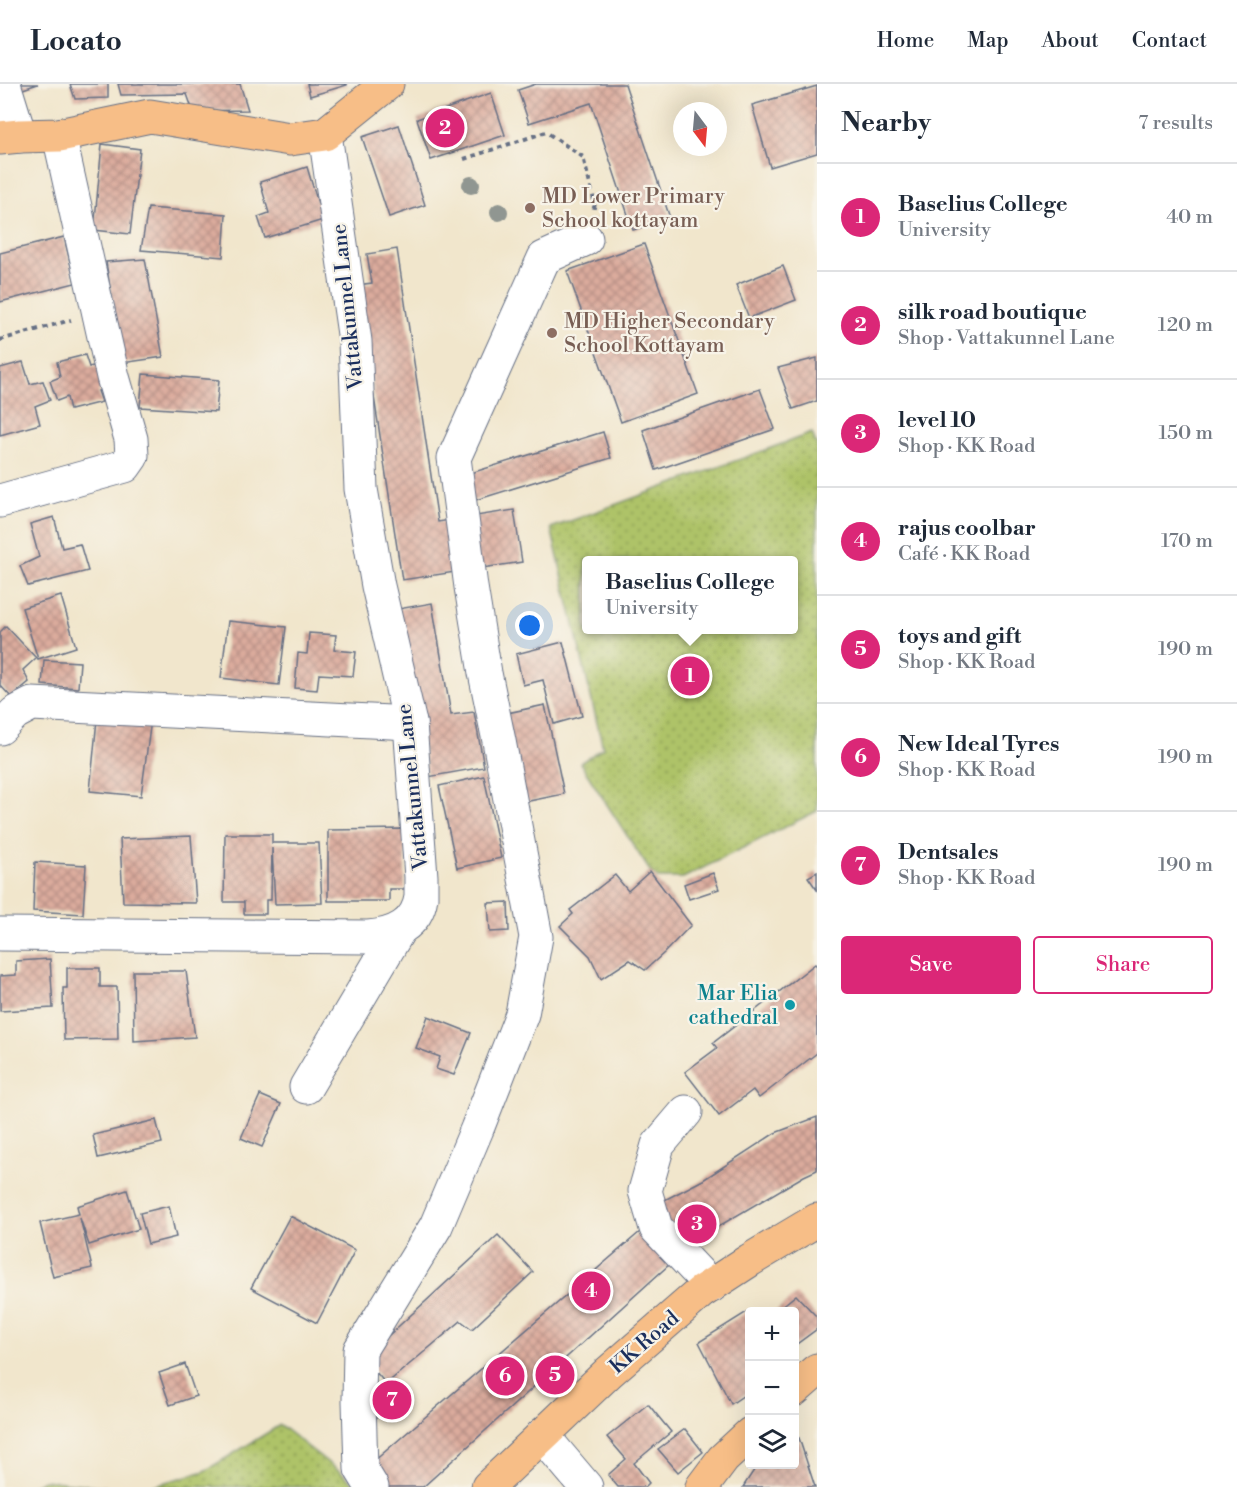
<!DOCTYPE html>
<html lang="en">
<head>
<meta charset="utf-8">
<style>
	body { margin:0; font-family:"Libre Bodoni",serif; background:#f6f6f7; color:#1f2937 }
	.controls { position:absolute; right:18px; bottom:18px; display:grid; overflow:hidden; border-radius:6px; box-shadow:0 6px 24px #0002 }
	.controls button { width:54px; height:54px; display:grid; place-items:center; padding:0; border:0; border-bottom:2px solid #e0e1e3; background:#fff; color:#1f2937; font:30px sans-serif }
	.compass { position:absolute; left:673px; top:18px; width:54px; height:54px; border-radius:50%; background:#fff; box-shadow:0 6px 24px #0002; rotate:164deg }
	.you { position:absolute; left:530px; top:542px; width:21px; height:21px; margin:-15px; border:4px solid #fff; border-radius:50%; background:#1a73e8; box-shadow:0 0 0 9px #1a73e833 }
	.badge { display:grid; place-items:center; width:39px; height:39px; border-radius:50%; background:#db2777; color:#fff; font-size:20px; font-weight:700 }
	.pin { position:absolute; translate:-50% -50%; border:3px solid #fff; box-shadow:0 2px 6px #0006 }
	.popup { position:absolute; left:582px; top:472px; width:216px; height:78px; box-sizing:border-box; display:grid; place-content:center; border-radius:6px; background:#fff; filter:drop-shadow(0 2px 4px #0005); font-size:20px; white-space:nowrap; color:#747a83 }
	.popup b { font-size:22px; color:#1f2937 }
	.popup::after { content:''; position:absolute; left:50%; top:100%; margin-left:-12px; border:12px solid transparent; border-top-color:#fff }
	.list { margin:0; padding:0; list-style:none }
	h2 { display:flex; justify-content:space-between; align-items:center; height:78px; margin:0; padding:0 24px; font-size:26px }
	h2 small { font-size:20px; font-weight:400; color:#747a83 }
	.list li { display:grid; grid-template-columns:39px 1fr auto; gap:18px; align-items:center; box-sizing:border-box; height:108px; padding:0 24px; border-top:2px solid #e0e1e3 }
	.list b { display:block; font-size:22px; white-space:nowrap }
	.list p { margin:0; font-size:20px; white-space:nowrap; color:#747a83 }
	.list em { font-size:20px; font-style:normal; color:#747a83 }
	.actions { display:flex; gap:12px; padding:18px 24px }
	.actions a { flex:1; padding:14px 0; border:2px solid #db2777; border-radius:6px; text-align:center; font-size:21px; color:#db2777 }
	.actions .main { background:#db2777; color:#fff }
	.icon { flex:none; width:33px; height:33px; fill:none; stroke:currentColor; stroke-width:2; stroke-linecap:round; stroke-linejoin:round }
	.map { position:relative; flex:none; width:817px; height:1403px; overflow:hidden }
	header { display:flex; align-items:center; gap:36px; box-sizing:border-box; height:84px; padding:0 30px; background:#fff; border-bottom:2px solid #e0e1e3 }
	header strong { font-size:28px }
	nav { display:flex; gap:33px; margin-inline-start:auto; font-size:21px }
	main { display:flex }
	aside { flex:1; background:#fff }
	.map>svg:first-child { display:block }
</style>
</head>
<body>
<header>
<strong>Locato</strong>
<nav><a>Home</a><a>Map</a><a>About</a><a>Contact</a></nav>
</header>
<main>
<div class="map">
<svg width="817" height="1403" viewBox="0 0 817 1403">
	<defs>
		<pattern id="green-dots" width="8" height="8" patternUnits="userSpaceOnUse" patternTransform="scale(1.5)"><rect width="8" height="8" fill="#aec367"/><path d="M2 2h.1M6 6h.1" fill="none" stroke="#8d9f58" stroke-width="1.8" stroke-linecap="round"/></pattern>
		<pattern id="building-cross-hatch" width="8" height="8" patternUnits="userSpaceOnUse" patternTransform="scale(1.5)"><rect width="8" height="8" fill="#dcac9d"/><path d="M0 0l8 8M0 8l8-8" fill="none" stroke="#b28c83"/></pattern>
	</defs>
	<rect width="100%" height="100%" fill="#f7f3e8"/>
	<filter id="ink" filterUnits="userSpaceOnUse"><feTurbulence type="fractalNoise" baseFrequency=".0167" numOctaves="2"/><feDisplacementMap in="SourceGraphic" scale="12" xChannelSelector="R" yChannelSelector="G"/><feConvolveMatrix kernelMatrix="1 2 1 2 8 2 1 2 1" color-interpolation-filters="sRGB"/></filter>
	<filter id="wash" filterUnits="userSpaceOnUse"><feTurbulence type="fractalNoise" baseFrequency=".008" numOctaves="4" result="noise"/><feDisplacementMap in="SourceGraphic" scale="24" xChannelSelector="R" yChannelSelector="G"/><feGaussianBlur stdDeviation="1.35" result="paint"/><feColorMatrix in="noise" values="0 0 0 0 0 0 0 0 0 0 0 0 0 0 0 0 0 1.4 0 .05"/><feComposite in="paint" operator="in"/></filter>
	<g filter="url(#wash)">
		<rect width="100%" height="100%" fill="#f1e6cc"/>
		<g fill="url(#green-dots)" stroke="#647962" stroke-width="1.5" fill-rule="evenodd">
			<path d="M812 349 817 362V727L683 794H658L650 787 580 679 603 664 551 444ZM586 476H794V546H586Z"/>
			<polygon points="280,1341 359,1403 148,1403 205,1387"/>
			<polygon points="44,1396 107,1403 30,1403"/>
		</g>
		<g id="blocks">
			<g fill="url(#building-cross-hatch)">
				<polygon points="2,0 38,0 5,11"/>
				<polygon points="70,0 108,0 108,14 75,15"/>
				<polygon points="118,0 240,0 248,26 193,27 187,10 121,11"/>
				<polygon points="307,0 347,0 347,1 310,12"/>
				<polygon points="536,0 625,0 670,134 633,146 591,19 529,39 518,6"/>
				<polygon points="817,2 817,69 770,83 752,21"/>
				<polygon points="491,9 505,51 431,76 417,35"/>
				<polygon points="399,41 425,121 389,133 362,53"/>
				<polygon points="102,60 140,65 130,150 94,146"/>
				<polygon points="307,83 323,136 265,154 258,133 269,129 260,98"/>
				<polygon points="148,124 226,130 223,173 141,166"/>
				<polygon points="64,153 75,199 0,218 0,169"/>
				<polygon points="644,160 698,310 621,338 567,187"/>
				<polygon points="397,165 438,438 514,426 522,478 402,496 357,201 372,199 367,170"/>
				<polygon points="145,175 163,273 122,279 106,178"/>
				<polygon points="783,182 796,216 749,234 736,201"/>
				<polygon points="85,271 89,283 101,280 110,302 98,307 102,318 70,326 67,313 57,317 50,297 60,293 57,278"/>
				<polygon points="817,274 817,317 793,325 778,284"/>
				<polygon points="23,278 30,300 43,297 50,316 35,322 40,340 0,351 0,284"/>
				<polygon points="143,290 219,296 216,328 140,323"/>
				<polygon points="760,305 775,345 656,386 643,346"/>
				<polygon points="603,348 611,374 466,419 458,393"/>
				<polygon points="54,433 62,464 80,460 88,487 28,502 20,482 39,473 30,440"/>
				<polygon points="61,512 76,563 38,575 22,524"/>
				<polygon points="432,519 451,631 474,628 484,683 428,693 398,525"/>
				<polygon points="228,537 286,543 279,601 221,594"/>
				<polygon points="6,542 36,574 23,586 29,598 11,613 0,601 0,548"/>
				<polygon points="309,549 336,551 334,566 356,568 353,592 319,590 317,606 295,604 298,569 307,570"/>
				<polygon points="563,558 582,632 554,640 543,596 523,601 516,570"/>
				<polygon points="44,576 80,578 78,604 42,601"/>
				<polygon points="545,621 564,710 514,720 498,631"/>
				<polygon points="98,625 152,628 141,712 90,707"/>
				<polygon points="484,692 501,774 457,784 439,702"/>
				<polygon points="405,745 405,805 389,805 389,817 328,817 328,746"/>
				<polygon points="225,750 272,750 272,759 319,759 322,819 275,820 272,764 271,816 266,816 266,830 244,830 244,818 224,818"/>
				<polygon points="191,752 196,819 123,818 120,755"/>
				<polygon points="35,778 86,781 83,830 33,827"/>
				<polygon points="650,787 691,841 664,869 645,886 630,876 601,895 590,872 560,842 573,830 570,826 615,791 628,807"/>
				<polygon points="817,788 817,806 808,793"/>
				<polygon points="713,789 719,805 689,815 684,800"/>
				<polygon points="508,818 509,847 490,848 488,819"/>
				<polygon points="50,875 53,924 0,927 0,892 16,891 16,877"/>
				<polygon points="815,880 817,882 817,969 759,1014 753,1006 719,1032 685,988 717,964 713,959"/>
				<polygon points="67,884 100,884 100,903 117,903 118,955 64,956 63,904 67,904"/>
				<polygon points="133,887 186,887 195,953 134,957"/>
				<polygon points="428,932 471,949 454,991 436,985 440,973 416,964"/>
				<polygon points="260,1011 281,1020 262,1063 241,1054"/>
				<polygon points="817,1033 817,1086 804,1092 687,1161 653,1122 703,1096 775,1049"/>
				<polygon points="156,1036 162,1059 98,1074 93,1051"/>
				<polygon points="127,1106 139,1145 89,1161 80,1134 92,1184 53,1193 40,1139 79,1130 77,1122"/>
				<polygon points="169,1122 176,1153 148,1160 140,1129"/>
				<polygon points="290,1132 355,1166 317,1239 251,1204"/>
				<polygon points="640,1148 671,1179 423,1403 384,1403 366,1384"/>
				<polygon points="498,1151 533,1188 472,1245 461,1237 386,1300 364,1274"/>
				<polygon points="796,1211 817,1233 817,1245 794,1262 794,1228 775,1228"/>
				<polygon points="750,1226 750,1307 731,1320 699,1258"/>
				<polygon points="185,1280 196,1312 170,1321 159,1289"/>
				<polygon points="648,1320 671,1348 634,1379 649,1399 645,1403 618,1403 608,1391 626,1375 607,1353"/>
				<polygon points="685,1345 703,1368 678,1388 658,1365"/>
				<polygon points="799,1354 815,1403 743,1403 758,1380 794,1380 794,1357"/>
			</g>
		</g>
	</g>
	<g filter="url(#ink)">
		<use href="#blocks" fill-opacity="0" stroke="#666f84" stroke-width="1.5"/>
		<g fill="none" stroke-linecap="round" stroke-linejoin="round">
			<g stroke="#666f84" stroke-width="35">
				<g id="minor">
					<polyline points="4,0 20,52"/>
					<polyline points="0,417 125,382 132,372 131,355 113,293 59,51"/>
					<polyline points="0,644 15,629 32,620 410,639"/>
					<path d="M0 850 368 853C394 851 417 841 421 813 421 806 421 799 421 793L410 639 378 502 361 405 355 257 325 50"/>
					<polyline points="306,1003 399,846"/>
					<polyline points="686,1028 658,1061 645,1107 656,1144 711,1202"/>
					<polyline points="542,1351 586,1403"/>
					<polyline points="372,1403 361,1385 359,1317 360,1266 436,1142 477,1045 522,930 536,853 499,657 485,589 471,503 454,374 544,174 586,155"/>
				</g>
			</g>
			<g stroke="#666f84" stroke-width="35">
				<g id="major">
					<polyline points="0,54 20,52 59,51 150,32 290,55 325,50 387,0"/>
					<polyline points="794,1306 817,1286"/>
					<polyline points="488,1403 609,1288 701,1208 750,1176 817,1136"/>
					<polyline points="702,1403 723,1375 750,1350"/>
				</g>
			</g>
			<g stroke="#666f84" stroke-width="4" stroke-dasharray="4.5 4.5" stroke-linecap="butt">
				<polyline points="464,75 546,48 583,73 595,120 593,127"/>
				<polyline points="0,256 71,236"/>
			</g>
			<use href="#minor" stroke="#fff" stroke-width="33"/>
			<use href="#major" stroke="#f7be87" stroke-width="33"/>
		</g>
		<g fill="#909691">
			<circle cx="471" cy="101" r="9"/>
			<circle cx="499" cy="128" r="9"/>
		</g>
	</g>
	<g fill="#8d6e63" stroke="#f7f3e8" stroke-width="2">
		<circle cx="530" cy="124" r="6"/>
		<circle cx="552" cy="249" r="6"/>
	</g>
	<circle fill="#0f9aa8" stroke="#f7f3e8" stroke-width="2" cx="790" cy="921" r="6"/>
	<g text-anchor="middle" stroke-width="4.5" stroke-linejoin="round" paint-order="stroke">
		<g font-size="21" fill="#785e54" stroke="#f7f3e8" text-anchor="start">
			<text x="542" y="119">MD Lower Primary<tspan x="542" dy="24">School kottayam</tspan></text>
			<text x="564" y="244">MD Higher Secondary<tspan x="564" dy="24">School Kottayam</tspan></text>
		</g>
		<g font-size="21" fill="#1b2f5e" stroke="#f7f3e8">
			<text transform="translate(347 223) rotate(-96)" y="7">Vattakunnel Lane</text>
			<text transform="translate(412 703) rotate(-96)" y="7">Vattakunnel Lane</text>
			<text transform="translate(644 1258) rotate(-41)" y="7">KK Road</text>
		</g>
		<g font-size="21" fill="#0d838f" stroke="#f7f3e8" text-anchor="end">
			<text x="778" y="916">Mar Elia<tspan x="778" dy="24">cathedral</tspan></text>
		</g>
	</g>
</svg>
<div class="controls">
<button>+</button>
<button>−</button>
<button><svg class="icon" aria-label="layers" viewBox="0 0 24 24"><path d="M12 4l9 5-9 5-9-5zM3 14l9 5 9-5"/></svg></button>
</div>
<svg class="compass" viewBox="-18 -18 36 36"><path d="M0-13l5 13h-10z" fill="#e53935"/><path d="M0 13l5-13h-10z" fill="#747a83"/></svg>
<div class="you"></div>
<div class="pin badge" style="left:690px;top:592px">1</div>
<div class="popup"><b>Baselius College</b>University</div>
<div class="pin badge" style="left:445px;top:44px">2</div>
<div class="pin badge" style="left:697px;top:1140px">3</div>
<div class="pin badge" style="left:591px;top:1207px">4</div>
<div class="pin badge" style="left:555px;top:1291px">5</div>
<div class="pin badge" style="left:505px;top:1292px">6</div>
<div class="pin badge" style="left:392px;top:1316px">7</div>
</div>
<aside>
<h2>Nearby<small>7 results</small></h2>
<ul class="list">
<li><span class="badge">1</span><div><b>Baselius College</b><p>University</p></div><em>40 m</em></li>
<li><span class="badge">2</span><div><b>silk road boutique</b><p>Shop · Vattakunnel Lane</p></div><em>120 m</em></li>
<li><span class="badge">3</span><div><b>level 10</b><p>Shop · KK Road</p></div><em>150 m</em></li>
<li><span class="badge">4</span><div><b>rajus coolbar</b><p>Café · KK Road</p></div><em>170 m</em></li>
<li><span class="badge">5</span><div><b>toys and gift</b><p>Shop · KK Road</p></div><em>190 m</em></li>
<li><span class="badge">6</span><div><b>New Ideal Tyres</b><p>Shop · KK Road</p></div><em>190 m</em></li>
<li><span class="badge">7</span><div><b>Dentsales</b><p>Shop · KK Road</p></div><em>190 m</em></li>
</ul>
<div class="actions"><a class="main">Save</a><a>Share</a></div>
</aside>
</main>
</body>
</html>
